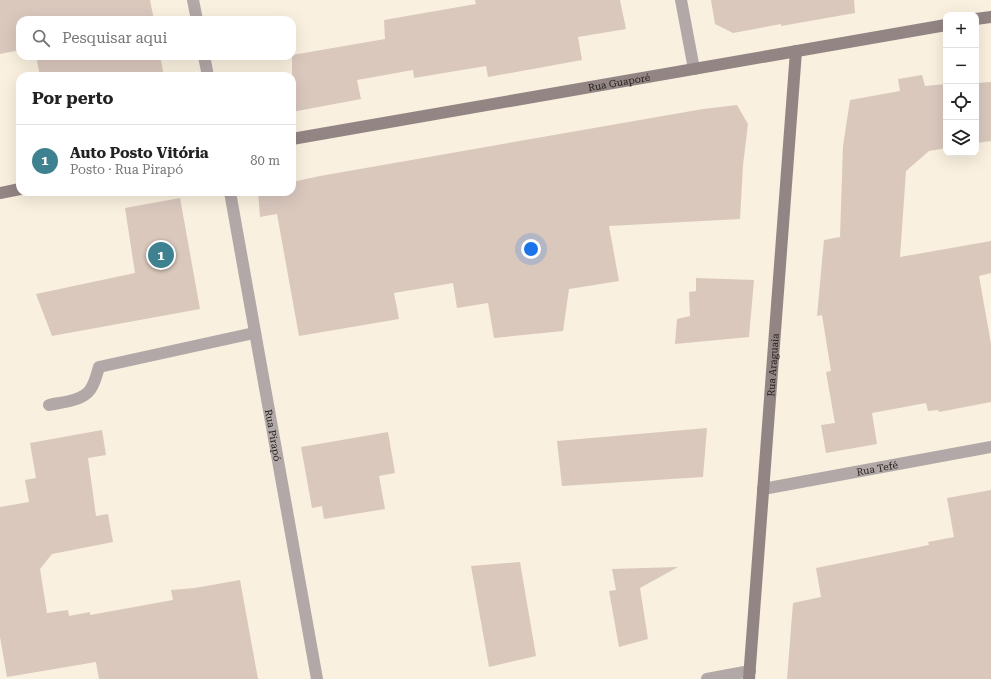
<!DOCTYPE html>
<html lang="pt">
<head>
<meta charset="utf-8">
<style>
	body { margin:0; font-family:"Roboto Serif",serif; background:#f6f6f6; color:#222 }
	.controls { position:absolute; right:12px; top:12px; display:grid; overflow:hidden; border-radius:8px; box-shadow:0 4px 16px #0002 }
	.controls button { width:36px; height:36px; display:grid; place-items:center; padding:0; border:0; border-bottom:1px solid #e0e0e0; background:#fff; color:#222; font:20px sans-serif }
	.you { position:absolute; left:531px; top:249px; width:14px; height:14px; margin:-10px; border:3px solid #fff; border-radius:50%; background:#1a73e8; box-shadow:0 0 0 6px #1a73e833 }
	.badge { display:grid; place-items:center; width:26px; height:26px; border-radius:50%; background:#3e8191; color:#fff; font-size:13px; font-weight:700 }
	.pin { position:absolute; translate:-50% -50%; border:2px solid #fff; box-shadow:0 1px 4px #0006 }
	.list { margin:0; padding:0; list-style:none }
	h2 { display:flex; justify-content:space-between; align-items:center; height:52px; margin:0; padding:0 16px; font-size:17px }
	h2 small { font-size:13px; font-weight:400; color:#767676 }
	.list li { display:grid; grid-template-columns:26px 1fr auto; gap:12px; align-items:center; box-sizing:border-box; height:72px; padding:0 16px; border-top:1px solid #e0e0e0 }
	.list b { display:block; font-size:15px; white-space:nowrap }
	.list p { margin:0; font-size:13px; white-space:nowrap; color:#767676 }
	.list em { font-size:13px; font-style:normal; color:#767676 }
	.icon { flex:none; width:22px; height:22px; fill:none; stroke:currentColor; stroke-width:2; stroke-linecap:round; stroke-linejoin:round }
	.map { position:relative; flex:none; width:991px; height:679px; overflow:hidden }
	.search { position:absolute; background:#fff; box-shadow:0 4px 16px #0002; left:16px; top:16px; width:280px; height:44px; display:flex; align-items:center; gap:10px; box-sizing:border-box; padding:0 14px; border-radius:12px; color:#767676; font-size:15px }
	.panel { position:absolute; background:#fff; box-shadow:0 4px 16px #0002; left:16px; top:72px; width:280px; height:124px; border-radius:12px }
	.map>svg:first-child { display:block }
</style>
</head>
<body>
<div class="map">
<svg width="991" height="679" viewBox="0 0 991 679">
	<rect width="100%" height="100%" fill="#f9f0df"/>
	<g fill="#dac8bd">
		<polygon points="0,0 150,0 154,20 20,20 20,50 0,54"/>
		<polygon points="475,0 620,0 626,29 578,37 582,60 488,77 486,66 414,78 413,70 357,80 361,99 292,112 292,55 385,39 384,20 476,4"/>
		<polygon points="711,0 854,0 855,13 781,26 781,24 733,33 715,24"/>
		<polygon points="36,56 160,56 164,76 40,76"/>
		<polygon points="922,75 925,86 946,84 946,148 929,151 906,171 900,257 991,241 991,273 979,276 991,344 991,402 939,412 938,410 928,411 926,403 872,413 877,444 826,453 821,425 835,423 826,372 831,371 822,315 817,316 824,240 840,237 843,146 850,100 900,91 898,79"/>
		<polygon points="991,82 991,141 976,143 976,83"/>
		<polygon points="737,105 748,124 743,165 740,219 609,226 619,281 569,289 563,331 494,338 488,303 457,308 453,283 394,293 399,319 299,336 277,214 260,217 258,192 292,192 292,182 320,176 703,109"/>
		<polygon points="180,198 200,309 52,336 36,294 135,273 125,208"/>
		<polygon points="696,278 754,280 749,337 675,344 677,319 690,316 689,292 696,291"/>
		<polygon points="707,428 703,477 562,486 557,441"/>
		<polygon points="102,430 106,455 88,458 96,516 108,514 113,542 52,554 40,569 47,613 68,610 69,616 90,612 90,615 173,600 171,590 195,588 240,580 258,679 99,679 96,662 7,677 0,637 0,507 29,502 25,480 36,478 30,443"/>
		<polygon points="388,432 395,473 379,476 385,509 324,519 322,506 312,508 301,447"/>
		<polygon points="991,490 991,679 787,679 793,603 821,597 816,568 929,545 928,542 954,537 947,498"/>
		<polygon points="520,562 536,656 489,667 471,566"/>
		<polygon points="678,567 640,588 648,639 619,647 609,591 616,590 612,569"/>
	</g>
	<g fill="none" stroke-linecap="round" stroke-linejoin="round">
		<path stroke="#b2a8a7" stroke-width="12" d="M49 405C62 402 82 401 90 390 95 383 97 374 99 367L254 333"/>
		<g stroke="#b2a8a7" stroke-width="12">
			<polyline points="193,0 197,20"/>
			<polyline points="681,0 694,69"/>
			<polyline points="204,56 208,76"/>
			<path id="s1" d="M230 192 317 679"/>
			<path id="s2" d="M763 489 991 447"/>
			<polyline points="707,679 750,671"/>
		</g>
		<g stroke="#938583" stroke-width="12">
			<polyline points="976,19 991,17"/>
			<path id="s3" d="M292 139 946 25"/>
			<polyline points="0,193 20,189"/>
			<path id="s4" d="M749 679 796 51"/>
		</g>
	</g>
	<g text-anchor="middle" stroke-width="4" stroke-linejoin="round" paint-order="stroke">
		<g font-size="10" fill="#221f19" stroke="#fff">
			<text dy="4" stroke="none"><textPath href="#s3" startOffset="332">Rua Guaporé</textPath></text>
			<text dy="4" stroke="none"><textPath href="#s4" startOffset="315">Rua Araguaia</textPath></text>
			<text dy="4" stroke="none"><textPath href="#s1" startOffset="247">Rua Pirapó</textPath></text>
			<text dy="4" stroke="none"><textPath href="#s2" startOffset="116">Rua Tefé</textPath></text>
		</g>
	</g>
</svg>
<div class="controls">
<button>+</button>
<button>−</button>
<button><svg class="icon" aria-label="locate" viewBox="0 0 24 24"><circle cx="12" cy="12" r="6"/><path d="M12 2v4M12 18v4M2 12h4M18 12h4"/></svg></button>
<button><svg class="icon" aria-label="layers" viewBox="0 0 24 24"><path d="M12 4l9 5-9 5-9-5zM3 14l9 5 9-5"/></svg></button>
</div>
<div class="you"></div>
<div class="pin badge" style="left:161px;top:255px">1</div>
<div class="search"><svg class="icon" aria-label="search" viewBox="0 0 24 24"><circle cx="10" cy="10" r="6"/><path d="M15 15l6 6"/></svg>Pesquisar aqui</div>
<section class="panel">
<h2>Por perto<small></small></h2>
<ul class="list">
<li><span class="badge">1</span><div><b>Auto Posto Vitória</b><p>Posto · Rua Pirapó</p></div><em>80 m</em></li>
</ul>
</section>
</div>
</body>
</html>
